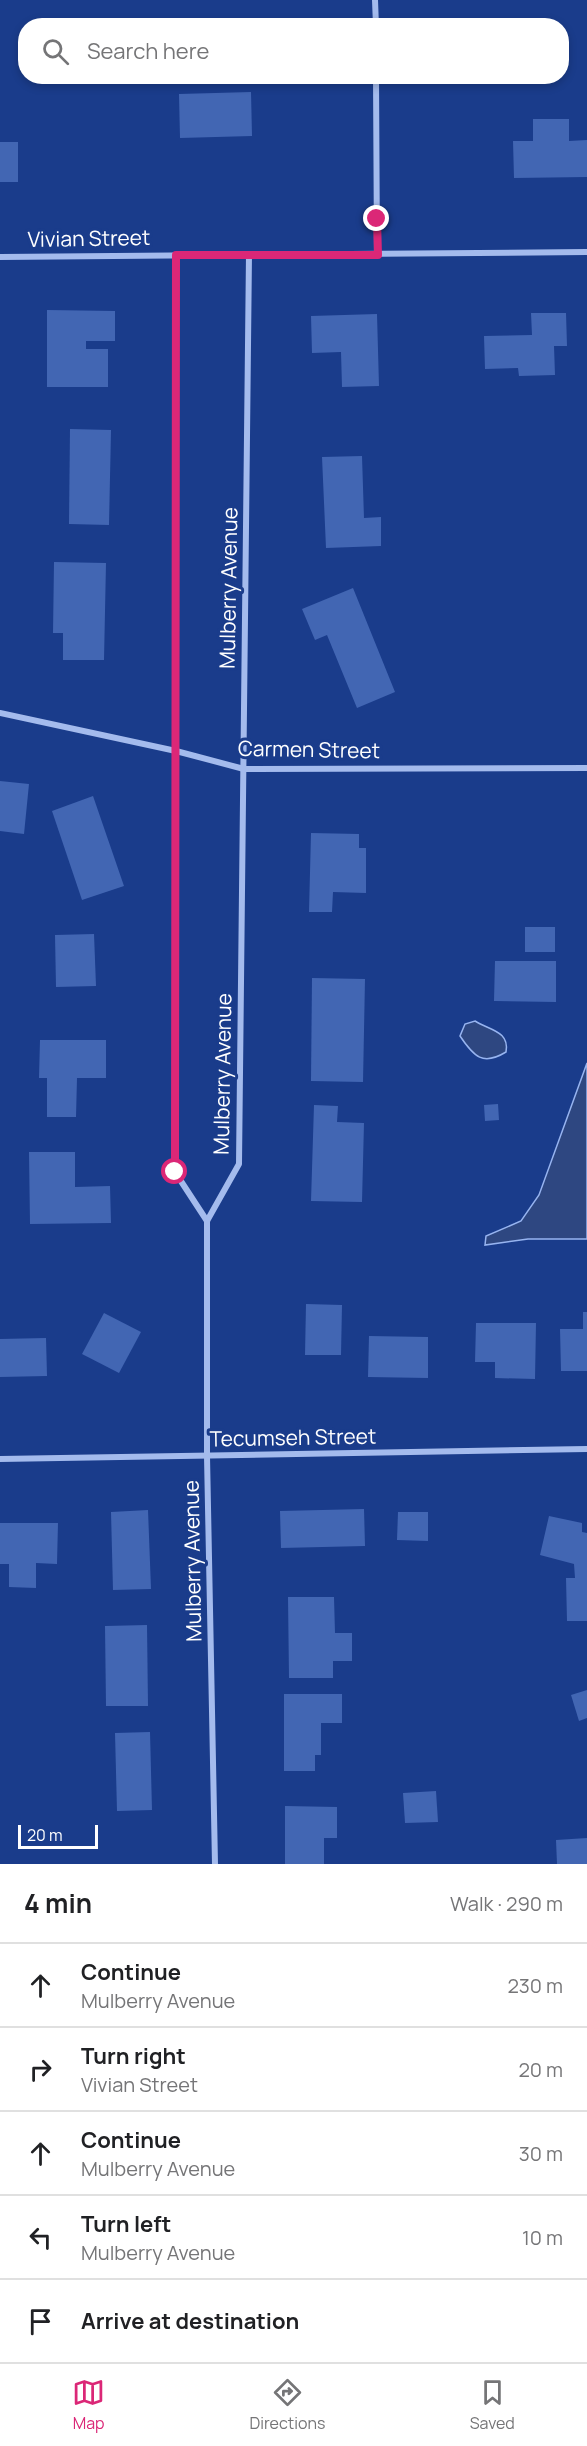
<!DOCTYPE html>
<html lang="en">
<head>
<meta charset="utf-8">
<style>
	body { margin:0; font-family:Manrope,sans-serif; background:#f6f6f6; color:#202124 }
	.scale { position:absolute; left:18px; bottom:15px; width:80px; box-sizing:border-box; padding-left:6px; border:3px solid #fff; border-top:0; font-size:16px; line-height:21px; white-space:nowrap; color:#fff; -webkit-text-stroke:4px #1a3c8b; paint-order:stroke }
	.stop { position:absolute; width:18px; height:18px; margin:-14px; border:4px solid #db2777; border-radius:50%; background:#fff }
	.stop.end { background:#db2777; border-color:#fff; box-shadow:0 2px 6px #0008 }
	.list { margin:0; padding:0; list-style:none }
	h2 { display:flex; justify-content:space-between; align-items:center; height:78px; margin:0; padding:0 24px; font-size:26px }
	h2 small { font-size:20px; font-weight:400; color:#757577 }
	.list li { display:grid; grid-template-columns:39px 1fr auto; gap:18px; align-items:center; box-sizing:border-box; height:84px; padding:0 24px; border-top:2px solid #e0e0e0 }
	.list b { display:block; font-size:22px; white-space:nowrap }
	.list p { margin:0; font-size:20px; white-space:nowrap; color:#757577 }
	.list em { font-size:20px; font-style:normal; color:#757577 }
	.icon { flex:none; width:33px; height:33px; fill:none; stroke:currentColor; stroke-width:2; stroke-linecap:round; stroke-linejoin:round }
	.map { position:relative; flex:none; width:587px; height:1864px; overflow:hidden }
	.search { position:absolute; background:#fff; box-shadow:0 3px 9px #0003; left:18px; right:18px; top:18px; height:66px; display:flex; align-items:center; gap:15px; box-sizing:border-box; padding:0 21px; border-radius:24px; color:#757577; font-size:22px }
	.sheet { height:498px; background:#fff }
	nav { display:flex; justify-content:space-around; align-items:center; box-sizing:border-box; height:84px; border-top:2px solid #e0e0e0; background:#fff; font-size:16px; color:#757577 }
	nav a { display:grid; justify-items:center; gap:3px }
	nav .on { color:#db2777 }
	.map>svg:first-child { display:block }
</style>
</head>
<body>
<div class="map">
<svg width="587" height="1864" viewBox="0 0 587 1864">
	<rect width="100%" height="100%" fill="#1a3c8b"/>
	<g fill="#2e4781" stroke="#97b4f0" stroke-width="1.5">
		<path d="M475 1021C489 1030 510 1031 506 1052 483 1066 474 1057 460 1036L465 1024Z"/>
		<polygon points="587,1063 587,1239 528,1239 485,1245 486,1236 521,1221 539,1195"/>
	</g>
	<g fill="#4266b3">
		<polygon points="251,92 252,136 180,138 179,94"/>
		<polygon points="533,119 569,119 569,141 587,140 587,177 514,178 513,141 533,141"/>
		<rect x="0" y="142" width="18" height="40"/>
		<polygon points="47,310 115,311 115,341 86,341 86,349 108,349 108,387 47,387"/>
		<polygon points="531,313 566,313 567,346 554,346 555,375 519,376 518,368 485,369 484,336 532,335"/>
		<polygon points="377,314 379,386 342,387 341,352 312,353 311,316"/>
		<polygon points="70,429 111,430 109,525 69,524"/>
		<polygon points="362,456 364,518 381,517 381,546 326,548 322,457"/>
		<polygon points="54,562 106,563 104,660 63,660 63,633 53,633"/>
		<polygon points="353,588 395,692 357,708 327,635 315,640 302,609"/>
		<polygon points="0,781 29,784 24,834 0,831"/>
		<polygon points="93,796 124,886 82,900 52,811"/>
		<polygon points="311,833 359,834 359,848 366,848 366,893 333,892 332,912 309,912"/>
		<rect x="525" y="927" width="30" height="25"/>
		<polygon points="94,934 96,986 56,987 55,935"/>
		<polygon points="495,961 556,961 556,1002 494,1001"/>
		<polygon points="312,978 365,979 363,1082 311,1081"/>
		<polygon points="40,1040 106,1040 106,1078 77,1078 76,1117 47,1117 47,1078 39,1078"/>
		<polygon points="498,1104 499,1120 485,1121 484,1105"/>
		<polygon points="314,1105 338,1106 337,1122 364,1123 362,1202 311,1201"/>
		<polygon points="29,1152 75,1152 75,1187 110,1186 111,1223 30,1224"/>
		<polygon points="306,1304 342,1305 341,1355 305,1355"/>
		<polygon points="583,1312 587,1312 587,1371 561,1371 560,1329 583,1329"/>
		<polygon points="104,1313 141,1332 119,1373 82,1354"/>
		<polygon points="476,1323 536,1323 535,1379 495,1378 495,1362 475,1362"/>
		<polygon points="369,1336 428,1337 428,1378 368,1377"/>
		<polygon points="46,1338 47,1376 0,1377 0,1339"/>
		<polygon points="364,1509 365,1546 281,1548 280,1511"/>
		<polygon points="148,1510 151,1589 113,1590 111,1512"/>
		<polygon points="398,1512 428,1512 428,1541 397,1540"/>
		<polygon points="549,1516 582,1523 582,1532 587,1533 587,1621 567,1621 566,1578 575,1578 574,1564 540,1555"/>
		<polygon points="0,1523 58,1523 57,1564 36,1563 36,1588 9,1587 9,1564 0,1564"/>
		<polygon points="288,1597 334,1597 335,1633 352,1633 352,1661 333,1661 333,1678 289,1678"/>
		<polygon points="147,1625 148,1706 106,1706 105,1626"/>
		<polygon points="587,1690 587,1718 579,1721 571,1695"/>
		<polygon points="284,1694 342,1694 342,1723 321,1723 321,1755 315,1755 315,1771 284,1771"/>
		<polygon points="150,1732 152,1810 117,1811 115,1733"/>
		<polygon points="436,1791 438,1822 405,1823 403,1793"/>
		<polygon points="285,1806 337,1807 337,1838 324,1838 324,1864 285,1864"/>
		<polygon points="587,1838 587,1864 557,1864 556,1840"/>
	</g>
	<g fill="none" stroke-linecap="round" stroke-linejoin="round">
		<g stroke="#a4bbed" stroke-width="6">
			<polyline points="375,0 376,26"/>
			<polyline points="376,76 377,255"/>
			<polyline points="175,255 175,1172 207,1221"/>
			<polyline points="0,257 587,252"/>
			<polyline points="0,713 176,751 244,769 587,768"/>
			<polyline points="0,1459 587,1449"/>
			<polyline points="215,1864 207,1456 207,1221 239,1164 249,254"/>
		</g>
	</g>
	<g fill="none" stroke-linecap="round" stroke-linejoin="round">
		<polyline stroke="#db2777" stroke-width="8" points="175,1172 176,255 378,255 377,219"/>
	</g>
	<g text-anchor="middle" stroke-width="6" stroke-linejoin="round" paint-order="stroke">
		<g font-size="21" fill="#fff" stroke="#1a3c8b">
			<text transform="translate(89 239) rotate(-1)" y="7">Vivian Street</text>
			<text transform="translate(229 588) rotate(-89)" y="7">Mulberry Avenue</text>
			<text transform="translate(309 750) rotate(1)" y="7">Carmen Street</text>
			<text transform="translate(223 1074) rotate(-89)" y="7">Mulberry Avenue</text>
			<text transform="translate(293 1438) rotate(-1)" y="7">Tecumseh Street</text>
			<text transform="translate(193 1561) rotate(-91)" y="7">Mulberry Avenue</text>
		</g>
	</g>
</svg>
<div class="scale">20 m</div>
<div class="stop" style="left:175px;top:1172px"></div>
<div class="stop end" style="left:377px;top:219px"></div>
<div class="search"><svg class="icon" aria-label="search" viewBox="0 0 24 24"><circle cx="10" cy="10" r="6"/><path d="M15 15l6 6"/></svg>Search here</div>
</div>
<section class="sheet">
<h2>4 min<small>Walk · 290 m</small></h2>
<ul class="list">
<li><svg class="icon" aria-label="ahead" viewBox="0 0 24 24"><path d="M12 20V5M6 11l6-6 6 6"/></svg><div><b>Continue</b><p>Mulberry Avenue</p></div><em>230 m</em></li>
<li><svg class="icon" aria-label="right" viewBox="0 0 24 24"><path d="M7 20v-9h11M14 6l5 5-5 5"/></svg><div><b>Turn right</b><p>Vivian Street</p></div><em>20 m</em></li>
<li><svg class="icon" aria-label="ahead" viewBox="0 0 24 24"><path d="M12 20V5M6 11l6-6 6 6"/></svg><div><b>Continue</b><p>Mulberry Avenue</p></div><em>30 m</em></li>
<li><svg class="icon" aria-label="left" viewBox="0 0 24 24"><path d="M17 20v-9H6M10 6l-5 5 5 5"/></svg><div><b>Turn left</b><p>Mulberry Avenue</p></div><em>10 m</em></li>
<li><svg class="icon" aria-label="arrive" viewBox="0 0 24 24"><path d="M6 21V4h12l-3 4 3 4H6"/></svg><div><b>Arrive at destination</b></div></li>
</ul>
</section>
<nav>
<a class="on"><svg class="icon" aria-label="map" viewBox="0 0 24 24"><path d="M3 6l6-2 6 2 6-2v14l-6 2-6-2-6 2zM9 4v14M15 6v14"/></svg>Map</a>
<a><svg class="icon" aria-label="directions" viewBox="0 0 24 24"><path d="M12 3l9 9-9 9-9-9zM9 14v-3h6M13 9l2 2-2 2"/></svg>Directions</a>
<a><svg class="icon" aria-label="saved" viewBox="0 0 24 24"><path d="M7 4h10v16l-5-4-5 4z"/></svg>Saved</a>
</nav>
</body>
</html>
